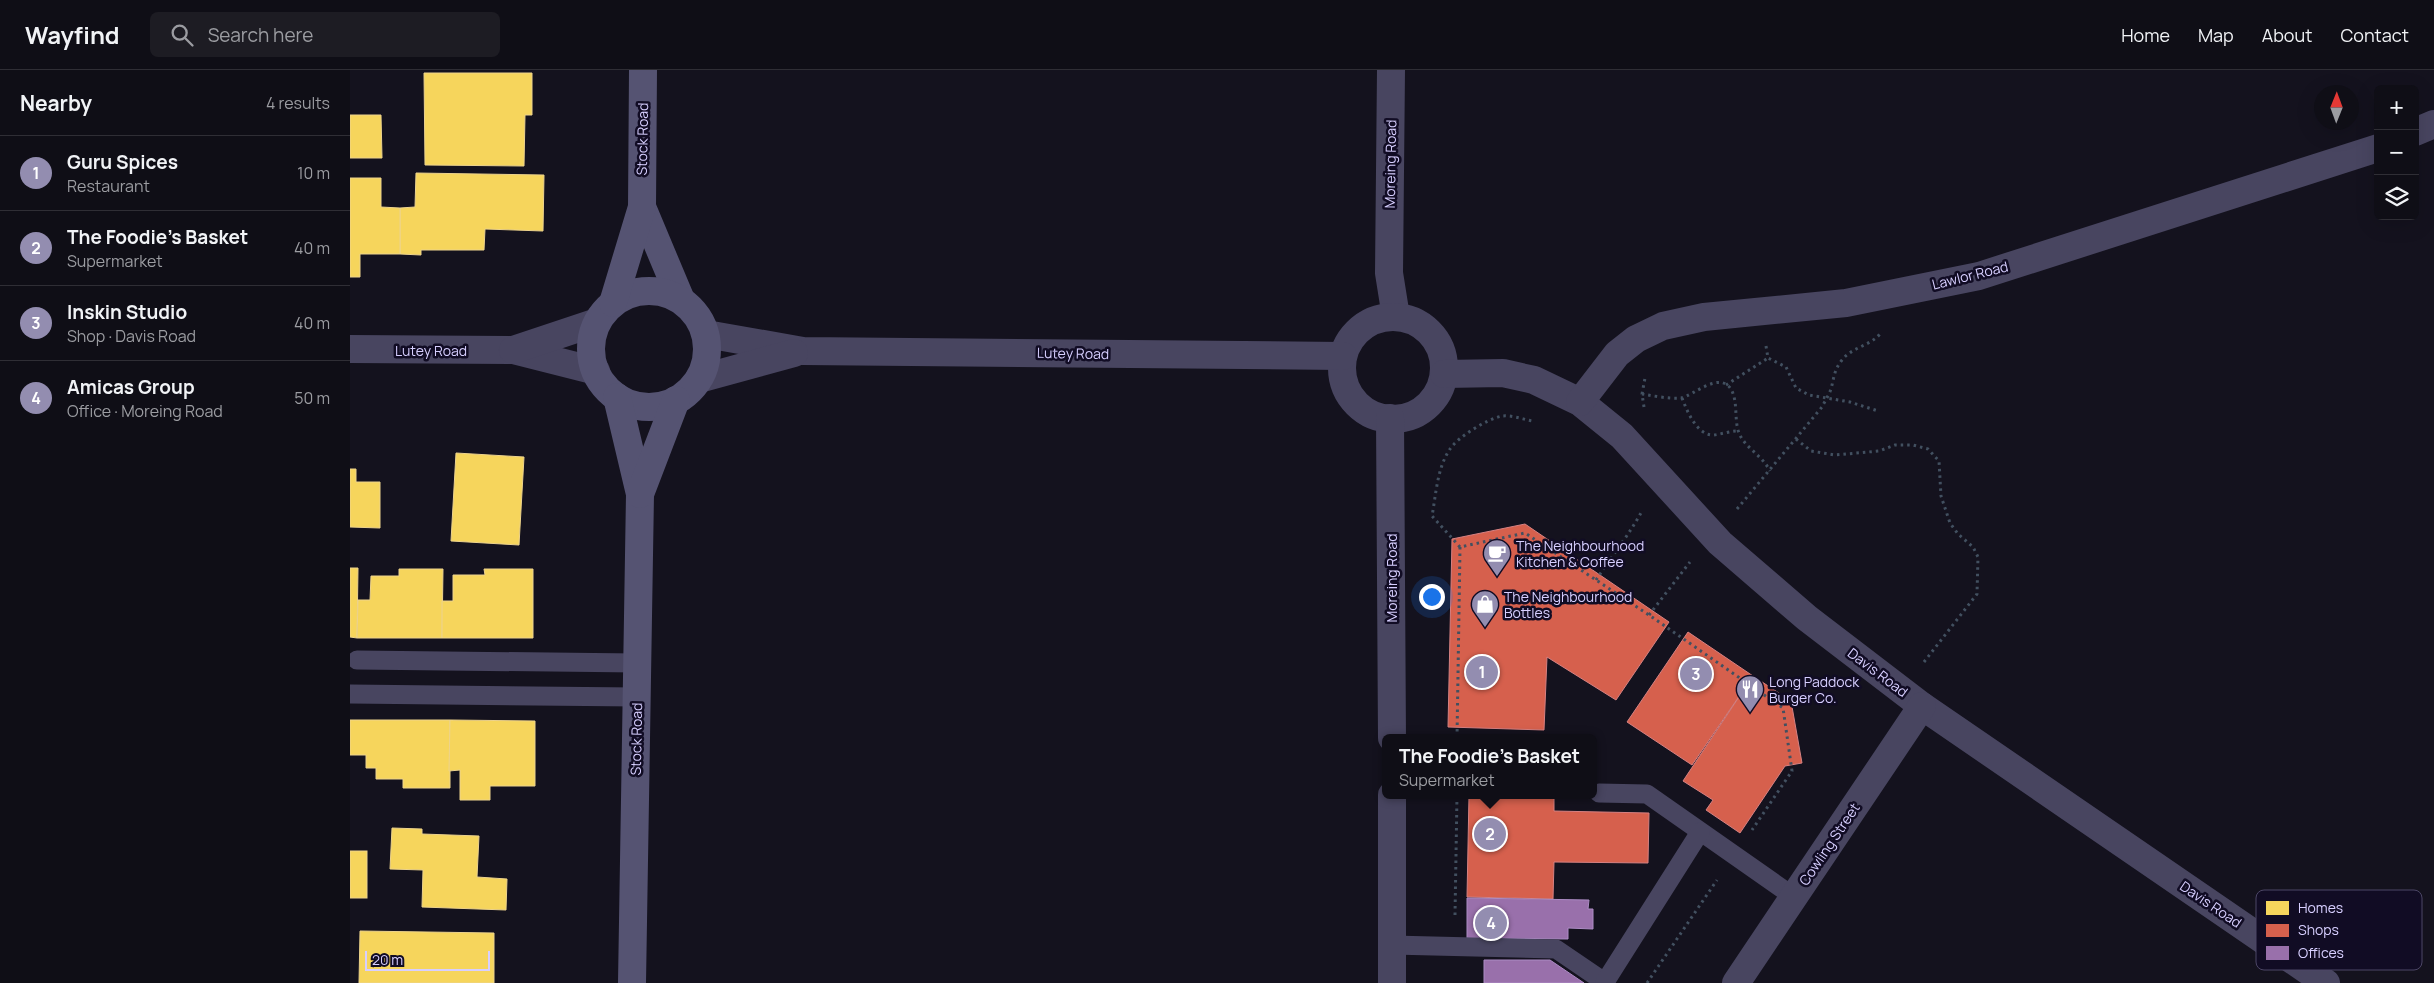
<!DOCTYPE html>
<meta charset="utf-8">
<style>
:root{--surface:#0f0e16;--page:#1d1c23;--text:#f1f3f6;--muted:#9b9ca1;--line:#2f2e35;--accent:#938db0}
body{margin:0;font-family:Manrope,sans-serif;background:var(--page);color:var(--text)}
.controls{position:absolute;right:15px;top:15px;display:grid;overflow:hidden;border-radius:8px;box-shadow:0 5px 20px #0002}
.controls button{width:45px;height:45px;display:grid;place-items:center;padding:0;border:0;border-bottom:1px solid var(--line);background:var(--surface);color:var(--text);font:25px sans-serif}
.compass{position:absolute;left:1964px;top:15px;width:45px;height:45px;border-radius:50%;background:var(--surface);box-shadow:0 5px 20px #0002;rotate:1deg}
.scale{position:absolute;left:15px;bottom:12px;width:125px;box-sizing:border-box;padding-left:5px;border:2px solid #d7cfff;border-top:0;font-size:14px;line-height:18px;white-space:nowrap;color:#d7cfff;-webkit-text-stroke:4px #110c24;paint-order:stroke}
.you{position:absolute;left:1081px;top:526px;width:18px;height:18px;margin:-12px;border:4px solid #fff;border-radius:50%;background:#1a73e8;box-shadow:0 0 0 8px #1a73e833}
.badge{display:grid;place-items:center;width:32px;height:32px;border-radius:50%;background:var(--accent);color:#fff;font-size:16px;font-weight:700}
.pin{position:absolute;translate:-50% -50%;border:2px solid #fff;box-shadow:0 1px 5px #0006}
.popup{position:absolute;left:1032px;top:664px;width:215px;height:65px;box-sizing:border-box;display:grid;place-content:center;border-radius:8px;background:var(--surface);filter:drop-shadow(0 1px 4px #0005);font-size:16px;white-space:nowrap;color:var(--muted)}
.popup b{font-size:19px;color:var(--text)}
.popup::after{content:'';position:absolute;left:50%;top:100%;margin-left:-10px;border:10px solid transparent;border-top-color:var(--surface)}
.list{margin:0;padding:0;list-style:none}
h2{display:flex;justify-content:space-between;align-items:center;height:65px;margin:0;padding:0 20px;font-size:21px}
h2 small{font-size:16px;font-weight:400;color:var(--muted)}
.list li{display:grid;grid-template-columns:32px 1fr auto;gap:15px;align-items:center;box-sizing:border-box;height:75px;padding:0 20px;border-top:1px solid var(--line)}
.list b{display:block;font-size:19px;white-space:nowrap}
.list p{margin:0;font-size:16px;white-space:nowrap;color:var(--muted)}
.list em{font-size:16px;font-style:normal;color:var(--muted)}
.icon{flex:none;width:28px;height:28px;fill:none;stroke:currentColor;stroke-width:2;stroke-linecap:round;stroke-linejoin:round}
.map{position:relative;flex:none;width:2084px;height:913px;overflow:hidden}
header{display:flex;align-items:center;gap:30px;box-sizing:border-box;height:70px;padding:0 25px;background:var(--surface);border-bottom:1px solid var(--line)}
header strong{font-size:24px}
nav{display:flex;gap:28px;margin-inline-start:auto;font-size:18px}
.search{width:350px;height:45px;background:var(--page);display:flex;align-items:center;gap:12px;box-sizing:border-box;padding:0 18px;border-radius:8px;color:var(--muted);font-size:19px}
main{display:flex}
aside{flex:1;background:var(--surface)}
.map>svg:first-child{display:block}
</style>
<header>
<strong>Wayfind</strong>
<div class="search"><svg class="icon" aria-label="search" viewBox="0 0 24 24"><circle cx="10" cy="10" r="6"/><path d="M15 15l6 6"/></svg>Search here</div>
<nav><a>Home</a><a>Map</a><a>About</a><a>Contact</a></nav>
</header>
<main>
<aside>
<h2>Nearby<small>4 results</small></h2>
<ul class="list">
<li><span class="badge">1</span><div><b>Guru Spices</b><p>Restaurant</p></div><em>10 m</em></li>
<li><span class="badge">2</span><div><b>The Foodie's Basket</b><p>Supermarket</p></div><em>40 m</em></li>
<li><span class="badge">3</span><div><b>Inskin Studio</b><p>Shop · Davis Road</p></div><em>40 m</em></li>
<li><span class="badge">4</span><div><b>Amicas Group</b><p>Office · Moreing Road</p></div><em>50 m</em></li>
</ul>
</aside>
<div class="map">
<svg width="2084" height="913" viewBox="0 0 2084 913">
<rect width="100%" height="100%" fill="#14121e"/>
<g fill="#f6d55c" stroke="#edd38d">
<polygon points="74,3 182,3 182,45 175,45 174,96 75,95"/>
<polygon points="0,45 31,45 32,88 0,88"/>
<polygon points="66,103 194,105 193,161 135,159 134,180 71,180 71,185 50,184 50,138 65,137"/>
<polygon points="0,108 31,108 31,137 50,138 50,184 10,184 10,207 0,207"/>
<polygon points="106,383 174,387 169,475 101,471"/>
<polygon points="0,399 6,399 6,412 30,412 30,458 0,457"/>
<polygon points="0,498 8,498 7,568 0,567"/>
<polygon points="49,499 93,499 92,568 7,568 8,530 20,530 21,506 49,506"/>
<polygon points="134,499 183,499 183,568 92,568 92,531 103,531 103,505 135,505"/>
<polygon points="0,650 100,650 100,718 53,718 53,709 26,709 26,698 16,698 16,685 0,685"/>
<polygon points="100,650 185,651 185,716 140,716 140,730 110,730 110,700 99,701"/>
<polygon points="42,758 72,759 72,764 129,766 127,807 157,809 156,840 72,837 73,800 40,799"/>
<rect x="0" y="781" width="17" height="47"/>
<polygon points="10,861 144,863 144,913 9,913"/>
</g>
<g fill="#d6604d" stroke="#d68182">
<polygon points="1175,454 1319,552 1266,630 1197,587 1194,660 1098,657 1102,469"/>
<polygon points="1338,562 1403,606 1342,695 1277,652"/>
<polygon points="1403,606 1441,631 1452,693 1435,696 1390,763 1356,740 1363,730 1333,711"/>
<polygon points="1119,665 1243,667 1243,668 1119,668"/>
<polygon points="1119,725 1204,725 1204,741 1299,743 1298,793 1204,792 1203,829 1117,827"/>
</g>
<g fill="#9970ab" stroke="#ac8cc4">
<polygon points="1117,828 1239,830 1238,839 1243,839 1243,859 1218,858 1218,869 1117,868"/>
<polygon points="1134,890 1200,890 1234,913 1134,913"/>
</g>
<g fill="none" stroke-linecap="round" stroke-linejoin="round">
<g stroke="#425060" stroke-width="3" stroke-dasharray="2.5 4" stroke-linecap="butt">
<polyline points="1416,276 1418,288 1436,297 1446,318 1459,325 1500,332 1528,341"/>
<polyline points="1376,315 1418,288"/>
<path d="M 1292,324 C 1304,326 1319,329 1331,328 C 1343,326 1371,299 1382,321 C 1388,334 1384,350 1389,363 C 1395,378 1412,385 1420,401"/>
<path d="M 1332,328 C 1337,341 1347,366 1364,365 C 1372,364 1380,361 1388,361"/>
<polyline points="1294,337 1292,324 1295,308"/>
<polyline points="1446,369 1461,381 1485,385 1529,381 1545,375 1563,375 1578,379 1589,391 1591,426 1600,453 1608,464 1623,477 1628,487 1627,524 1574,592"/>
<path d="M 1387,439 L 1472,337 C 1475,331 1479,325 1481,319 C 1484,308 1484,300 1492,290 C 1502,277 1520,276 1530,264"/>
<path d="M 1110,477 L 1082,446 C 1086,425 1087,398 1100,379 C 1108,367 1137,349 1152,346 C 1162,345 1172,349 1182,351"/>
<path d="M 1246,510 C 1261,487 1279,465 1292,441"/>
<polyline points="1299,545 1340,492"/>
<polyline points="1107,668 1110,477 1175,463 1299,545 1433,638 1442,701 1402,760"/>
<polyline points="1105,845 1107,725"/>
<polyline points="1297,913 1367,810"/>
</g>
<g stroke="#484560" stroke-width="19">
<polyline points="7,590 287,593"/>
<polyline points="0,624 287,627"/>
<polyline points="1249,723 1297,724 1444,827"/>
<polyline points="1042,875 1206,879 1256,913"/>
<polyline points="1255,912 1350,762"/>
</g>
<g stroke="#484560" stroke-width="28">
<polyline points="1041,0 1039,203 1046,247"/>
<polyline points="2065,62 2084,54"/>
<circle cx="1043" cy="298" r="51"/>
<polyline points="356,264 453,281 993,286"/>
<polyline points="0,279 163,280 246,301"/>
<polyline points="163,280 247,252"/>
<polyline points="1094,304 1153,303 1184,310 1230,332 1272,366 1370,473 1457,548 1572,636 1976,913"/>
<polyline points="349,309 444,283"/>
<polyline points="1230,332 1267,284 1286,269 1313,256 1354,247 1496,233 1629,206 2028,78"/>
<polyline points="1040,348 1042,668"/>
<polyline points="1042,725 1042,913"/>
<polyline points="1386,913 1572,636"/>
</g>
<g stroke="#555372" stroke-width="28">
<polyline points="292,137 331,230"/>
<circle cx="299" cy="279" r="58"/>
<polyline points="263,233 292,137 293,0"/>
<polyline points="267,327 290,424 282,913"/>
<polyline points="290,424 326,330"/>
</g>
</g>
<defs>
<g id="cafe-pin" transform="scale(1.4375)"><path d="M0 17L-7.5 6A9.5 9.5 0 1 1 7.5 6Z" fill="#938db0" stroke="#110c24"/><path d="M-5.5-4.5H6V0H3Q3 3.5 0 3.5H-2.5Q-5.5 3.5-5.5 0ZM3-3.2v2h1.7v-2ZM-6 4.5H4V6H-6Z" fill="#fff"/></g>
<g id="shop-pin" transform="scale(1.4375)"><path d="M0 17L-7.5 6A9.5 9.5 0 1 1 7.5 6Z" fill="#938db0" stroke="#110c24"/><path d="M-5-2.5h2.3a2.7 3.5 0 0 1 5.4 0H5L5.5 6h-11ZM-1.5-2.5h3a1.5 2.3 0 0 0-3 0Z" fill="#fff"/></g>
<g id="restaurant-pin" transform="scale(1.4375)"><path d="M0 17L-7.5 6A9.5 9.5 0 1 1 7.5 6Z" fill="#938db0" stroke="#110c24"/><path d="M-5-6h1v4h1v-4h1v4h1v-4h1v5L-1.5 .5V6h-2V.5L-5-1ZM5-6V6H3V1.5H1.5Q1.5-4 5-6Z" fill="#fff"/></g>
</defs>
<g fill-rule="evenodd">
<use href="#cafe-pin" x="1147" y="483"/>
<use href="#shop-pin" x="1135" y="534"/>
<use href="#restaurant-pin" x="1400" y="619"/>
</g>
<g text-anchor="middle" dominant-baseline="central" stroke-width="5" stroke-linejoin="round" paint-order="stroke">
<g font-size="14" fill="#d7cfff" stroke="#110c24">
<text transform="translate(292 69) rotate(-89)">Stock Road</text>
<text transform="translate(1040 94) rotate(-89)">Moreing Road</text>
<text transform="translate(1620 205) rotate(-14)">Lawlor Road</text>
<text x="81" y="280">Lutey Road</text>
<text transform="translate(723 283) rotate(1)">Lutey Road</text>
<text transform="translate(1041 508) rotate(-90)">Moreing Road</text>
<text transform="translate(1528 602) rotate(37)">Davis Road</text>
<text transform="translate(286 669) rotate(-89)">Stock Road</text>
<text transform="translate(1479 774) rotate(-56)">Cowling Street</text>
<text transform="translate(1861 834) rotate(34)">Davis Road</text>
</g>
<g font-size="14" fill="#d7cfff" stroke="#110c24" text-anchor="start">
<text x="1166" y="475">The Neighbourhood<tspan x="1166" dy="16">Kitchen &amp; Coffee</tspan></text>
<text x="1154" y="526">The Neighbourhood<tspan x="1154" dy="16">Bottles</tspan></text>
<text x="1419" y="611">Long Paddock<tspan x="1419" dy="16">Burger Co.</tspan></text>
</g>
</g>
<rect x="1906" y="820" width="166" height="80" rx="8" fill="#110c24" stroke="#4c4666" stroke-width="1"/>
<rect x="1916" y="831" width="23" height="14" fill="#f6d55c"/>
<rect x="1916" y="854" width="23" height="13" fill="#d6604d"/>
<rect x="1916" y="876" width="23" height="14" fill="#9970ab"/>
<g font-size="14" fill="#d7cfff">
<text x="1948" y="843">Homes</text>
<text x="1948" y="865">Shops</text>
<text x="1948" y="888">Offices</text>
</g>
</svg>
<div class="controls">
<button>+</button>
<button>−</button>
<button><svg class="icon" aria-label="layers" viewBox="0 0 24 24"><path d="M12 4l9 5-9 5-9-5zM3 14l9 5 9-5"/></svg></button>
</div>
<svg class="compass" viewBox="-18 -18 36 36"><path d="M0-13l5 13h-10z" fill="#e53935"/><path d="M0 13l5-13h-10z" fill="#9b9ca1"/></svg>
<div class="scale">20 m</div>
<div class="you"></div>
<div class="pin badge" style="left:1132px;top:602px">1</div>
<div class="pin badge" style="left:1140px;top:764px">2</div>
<div class="popup"><b>The Foodie's Basket</b>Supermarket</div>
<div class="pin badge" style="left:1346px;top:604px">3</div>
<div class="pin badge" style="left:1141px;top:853px">4</div>
</div>
</main>
